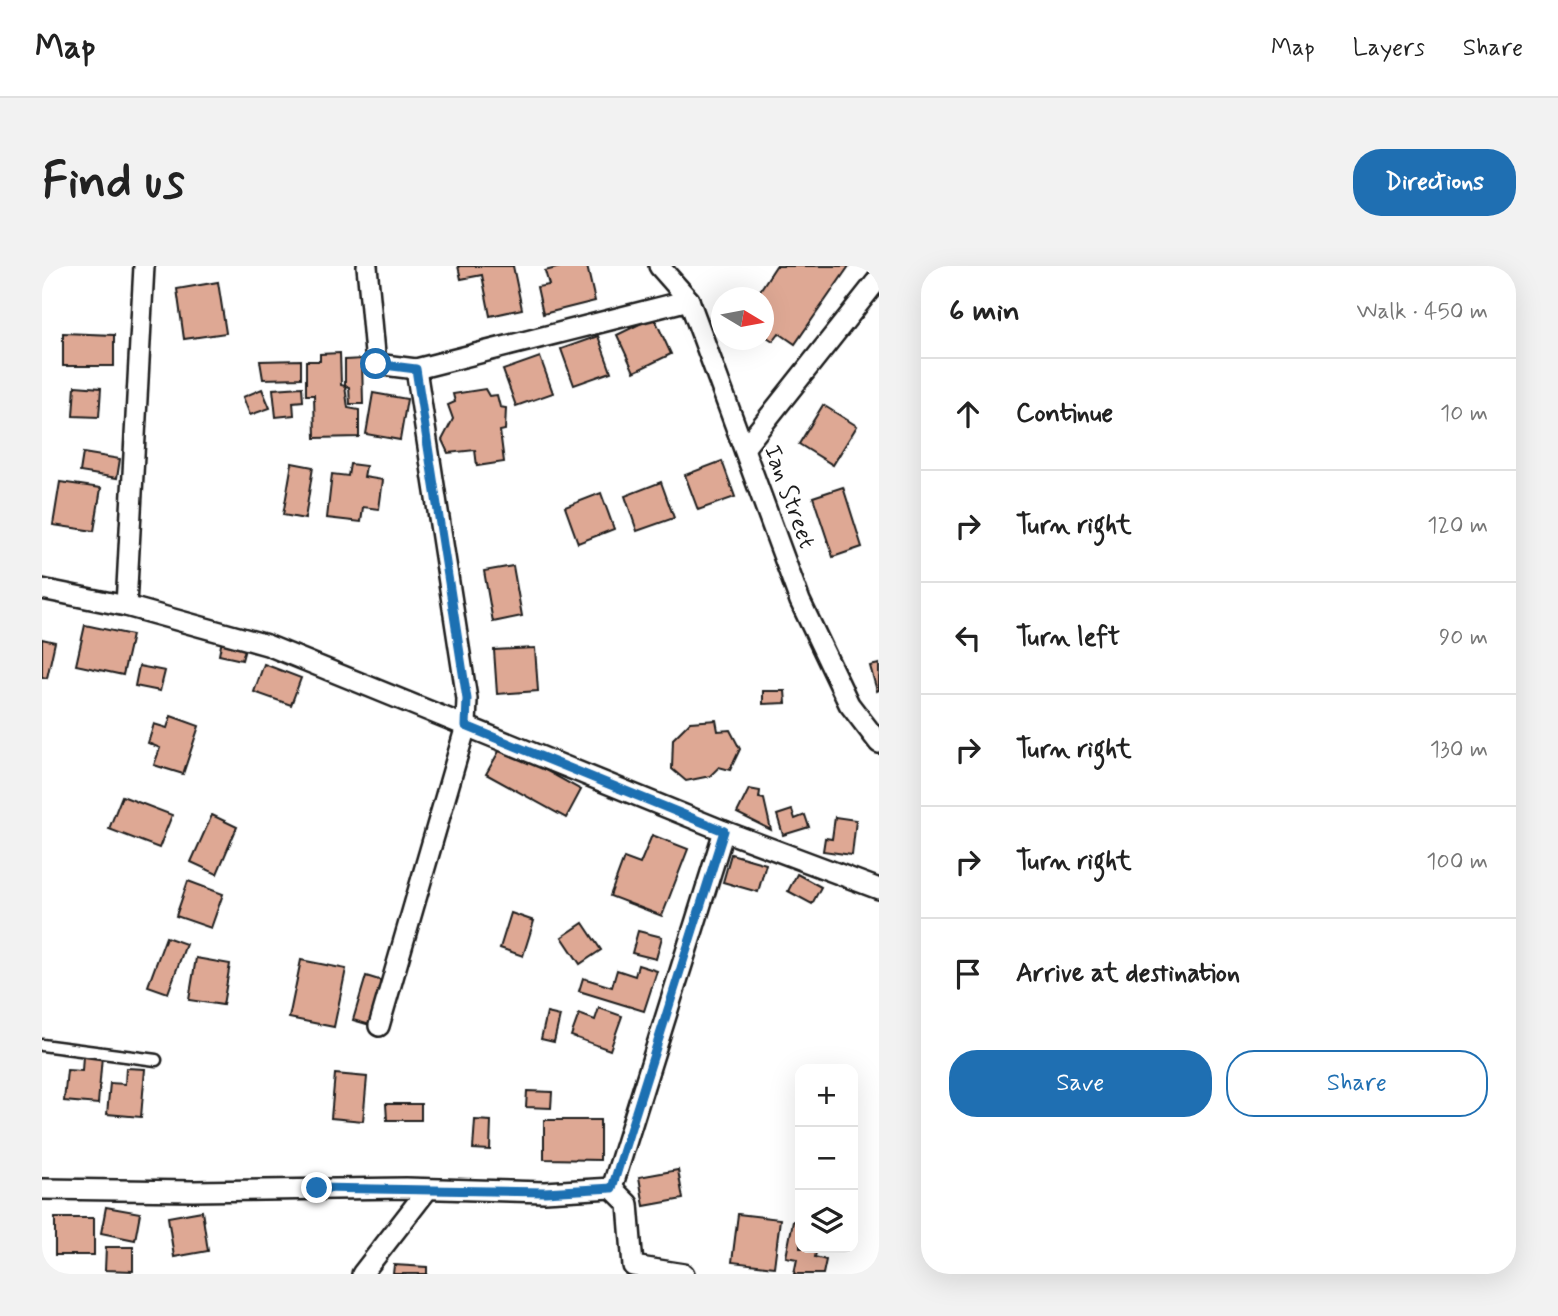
<!DOCTYPE html>
<meta charset="utf-8">
<style>
:root{--surface:#fff;--page:#f2f2f2;--text:#222;--muted:#767676;--line:#e0e0e0;--accent:#1f6fb2}
body{margin:0;font-family:Mynerve,sans-serif;background:var(--page);color:var(--text)}
.controls{position:absolute;right:21px;bottom:21px;display:grid;overflow:hidden;border-radius:14px;box-shadow:0 7px 28px #0002}
.controls button{width:63px;height:63px;display:grid;place-items:center;padding:0;border:0;border-bottom:2px solid var(--line);background:var(--surface);color:var(--text);font:35px sans-serif}
.compass{position:absolute;left:669px;top:21px;width:63px;height:63px;border-radius:50%;background:var(--surface);box-shadow:0 7px 28px #0002;rotate:100deg}
.stop{position:absolute;width:21px;height:21px;margin:-16px;border:5px solid #1f6fb2;border-radius:50%;background:#fff}
.stop.end{background:#1f6fb2;border-color:#fff;box-shadow:0 2px 7px #0008}
.list{margin:0;padding:0;list-style:none}
h2{display:flex;justify-content:space-between;align-items:center;height:91px;margin:0;padding:0 28px;font-size:30px}
h2 small{font-size:23px;font-weight:400;color:var(--muted)}
.list li{display:grid;grid-template-columns:46px 1fr auto;gap:21px;align-items:center;box-sizing:border-box;height:112px;padding:0 28px;border-top:2px solid var(--line)}
.list b{display:block;font-size:26px;white-space:nowrap}
.list em{font-size:23px;font-style:normal;color:var(--muted)}
.actions{display:flex;gap:14px;padding:21px 28px}
.actions a{flex:1;padding:16px 0;border:2px solid var(--accent);border-radius:28px;text-align:center;font-size:24px;color:var(--accent)}
.actions .main{background:var(--accent);color:#fff}
.icon{flex:none;width:38px;height:38px;fill:none;stroke:currentColor;stroke-width:2;stroke-linecap:round;stroke-linejoin:round}
.map{position:relative;flex:none;width:837px;height:1008px;overflow:hidden;border-radius:28px}
header{display:flex;align-items:center;gap:42px;box-sizing:border-box;height:98px;padding:0 35px;background:var(--surface);border-bottom:2px solid var(--line)}
header strong{font-size:33px}
nav{display:flex;gap:38px;margin-inline-start:auto;font-size:24px}
.intro{display:flex;align-items:center;justify-content:space-between;box-sizing:border-box;height:168px;padding:0 42px}
h1{margin:0;font-size:49px}
.button{padding:18px 32px;border-radius:28px;background:var(--accent);color:#fff;font-size:24px;font-weight:700}
main{display:flex;gap:42px;padding:0 42px}
aside{flex:1;background:var(--surface);border-radius:28px;box-shadow:0 7px 28px #0002}
.map>svg:first-child{display:block}
</style>
<header>
<strong>Map</strong>
<nav><a>Map</a><a>Layers</a><a>Share</a></nav>
</header>
<div class="intro"><h1>Find us</h1><a class="button">Directions</a></div>
<main>
<div class="map">
<svg width="837" height="1008" viewBox="0 0 837 1008">
<rect width="100%" height="100%" fill="#fff"/>
<filter id="ink" filterUnits="userSpaceOnUse"><feTurbulence type="fractalNoise" baseFrequency=".0143" numOctaves="2"/><feDisplacementMap in="SourceGraphic" scale="14" xChannelSelector="R" yChannelSelector="G"/><feConvolveMatrix kernelMatrix="1 2 1 2 8 2 1 2 1" color-interpolation-filters="sRGB"/></filter>
<g filter="url(#ink)">
<g fill="#dea894" stroke="#1c1c1c" stroke-width="2">
<polygon points="416,0 471,0 480,43 448,50 440,9 419,13"/>
<polygon points="522,0 545,0 553,35 501,48 495,21 507,19 503,5"/>
<polygon points="734,0 807,0 753,78 737,67 731,75 722,69 722,32 713,32"/>
<polygon points="176,16 184,67 142,73 135,23"/>
<polygon points="612,51 629,88 592,106 575,69"/>
<polygon points="21,67 72,69 72,100 21,100"/>
<polygon points="556,70 569,106 532,119 519,83"/>
<polygon points="298,87 299,119 303,120 306,142 317,144 317,171 273,172 272,129 264,129 264,95 278,95 278,88"/>
<polygon points="498,91 511,127 474,140 461,104"/>
<polygon points="320,93 321,138 308,138 307,121 303,120 303,94"/>
<polygon points="259,94 259,112 221,113 218,95"/>
<polygon points="33,120 59,122 57,151 31,150"/>
<polygon points="260,121 261,135 251,136 252,149 234,151 231,123"/>
<polygon points="220,123 228,142 208,149 201,131"/>
<polygon points="443,123 447,130 455,129 458,141 464,142 463,164 458,165 462,196 435,200 433,184 406,187 400,174 411,153 406,139 413,136 411,128"/>
<polygon points="331,127 365,133 358,174 324,168"/>
<polygon points="781,139 815,160 791,199 757,178"/>
<polygon points="41,187 78,193 75,212 38,206"/>
<polygon points="680,195 693,231 656,244 643,209"/>
<polygon points="250,197 271,201 263,253 241,249"/>
<polygon points="308,198 324,200 322,211 341,214 337,243 321,241 319,256 285,252 290,208 306,210"/>
<polygon points="18,216 59,222 52,265 11,259"/>
<polygon points="619,216 632,252 595,265 583,230"/>
<polygon points="801,221 820,281 791,291 771,231"/>
<polygon points="559,227 572,263 536,277 523,241"/>
<polygon points="471,300 480,350 451,356 442,305"/>
<polygon points="43,359 90,369 81,409 34,399"/>
<polygon points="0,373 13,376 5,412 0,411"/>
<polygon points="180,374 204,379 200,394 177,389"/>
<polygon points="493,382 496,425 455,428 452,384"/>
<polygon points="222,398 259,412 249,439 212,426"/>
<polygon points="837,398 837,424 835,425 828,400"/>
<polygon points="97,400 123,405 118,425 93,420"/>
<polygon points="721,425 743,425 744,437 721,438"/>
<polygon points="129,450 157,460 141,508 112,499 118,482 106,477 112,458 125,462"/>
<polygon points="674,454 676,465 688,464 698,483 688,504 677,501 668,510 644,515 630,503 631,473 648,456"/>
<polygon points="460,480 539,524 524,552 444,508"/>
<polygon points="707,523 718,525 717,532 722,533 729,564 695,547"/>
<polygon points="80,530 130,549 117,582 67,563"/>
<polygon points="750,544 753,553 763,549 767,561 741,569 735,549"/>
<polygon points="170,549 195,561 175,608 149,596"/>
<polygon points="793,551 814,554 810,589 781,585 783,572 790,573"/>
<polygon points="610,569 646,583 620,650 568,630 582,592 598,598"/>
<polygon points="689,588 724,598 716,626 681,616"/>
<polygon points="755,608 779,621 770,638 746,625"/>
<polygon points="146,615 181,628 169,662 134,650"/>
<polygon points="469,647 492,655 481,690 458,682"/>
<polygon points="541,657 559,684 538,698 520,671"/>
<polygon points="596,665 620,671 614,693 590,687"/>
<polygon points="124,671 144,678 126,727 106,720"/>
<polygon points="154,692 188,698 181,739 147,734"/>
<polygon points="259,694 304,703 292,761 247,752"/>
<polygon points="596,699 615,705 602,745 537,725 541,712 570,721 575,704 593,710"/>
<polygon points="324,710 347,717 335,761 311,754"/>
<polygon points="557,742 580,750 568,784 529,770 537,748 553,754"/>
<polygon points="505,747 518,750 512,776 499,773"/>
<polygon points="41,789 60,790 56,838 22,835 25,804 40,805"/>
<polygon points="84,802 103,803 99,851 65,848 68,817 83,818"/>
<polygon points="293,808 325,811 321,855 289,852"/>
<polygon points="485,825 510,826 509,842 484,841"/>
<polygon points="344,838 379,838 379,854 345,854"/>
<polygon points="433,854 449,855 448,884 431,883"/>
<polygon points="502,854 558,854 558,894 502,893"/>
<polygon points="636,904 641,933 602,940 597,911"/>
<polygon points="64,941 98,947 93,974 59,967"/>
<polygon points="160,945 166,985 132,991 126,951"/>
<polygon points="696,948 738,953 732,1001 690,996"/>
<rect x="13" y="952" width="39" height="37"/>
<polygon points="751,955 758,956 758,982 775,982 773,991 784,994 781,1008 752,1008 755,993 744,991"/>
<polygon points="64,981 91,981 91,1005 63,1004"/>
<polygon points="352,999 385,1001 385,1008 351,1008"/>
</g>
<g fill="none" stroke-linecap="round" stroke-linejoin="round">
<g stroke="#1c1c1c" stroke-width="15">
<polyline id="service" points="0,779 114,794"/>
</g>
<g stroke="#1c1c1c" stroke-width="24">
<g id="minor">
<polyline points="325,0 334,98 374,103 647,34"/>
<polyline points="617,0 647,34 758,335 807,438 837,477"/>
<polyline points="703,181 837,12"/>
<polyline points="0,323 84,340 225,379 682,565 837,623"/>
<polyline points="84,340 102,0"/>
<polyline points="337,760 424,460 425,433 374,103"/>
<polyline points="570,922 586,938 591,1000 642,1008"/>
<polyline points="0,923 151,925 364,922 503,926 570,922 682,565"/>
<polyline points="320,1008 386,923"/>
</g>
</g>
<use href="#service" stroke="#fff" stroke-width="10"/>
<use href="#minor" stroke="#fff" stroke-width="19"/>
</g>
</g>
<g fill="none" stroke-linecap="round" stroke-linejoin="round" filter="url(#ink)">
<polyline stroke="#1f6fb2" stroke-width="9" points="275,922 503,926 570,922 682,565 424,460 425,433 374,103 334,98"/>
</g>
<g text-anchor="middle" dominant-baseline="central" stroke-width="5" stroke-linejoin="round" paint-order="stroke">
<g font-size="24" fill="#1c1c1c" stroke="#fff">
<text transform="translate(747 231) rotate(70)">Ian Street</text>
</g>
</g>
</svg>
<div class="controls">
<button>+</button>
<button>−</button>
<button><svg class="icon" aria-label="layers" viewBox="0 0 24 24"><path d="M12 4l9 5-9 5-9-5zM3 14l9 5 9-5"/></svg></button>
</div>
<svg class="compass" viewBox="-18 -18 36 36"><path d="M0-13l5 13h-10z" fill="#e53935"/><path d="M0 13l5-13h-10z" fill="#767676"/></svg>
<div class="stop" style="left:334px;top:98px"></div>
<div class="stop end" style="left:275px;top:922px"></div>
</div>
<aside>
<h2>6 min<small>Walk · 450 m</small></h2>
<ul class="list">
<li><svg class="icon" aria-label="ahead" viewBox="0 0 24 24"><path d="M12 20V5M6 11l6-6 6 6"/></svg><div><b>Continue</b></div><em>10 m</em></li>
<li><svg class="icon" aria-label="right" viewBox="0 0 24 24"><path d="M7 20v-9h11M14 6l5 5-5 5"/></svg><div><b>Turn right</b></div><em>120 m</em></li>
<li><svg class="icon" aria-label="left" viewBox="0 0 24 24"><path d="M17 20v-9H6M10 6l-5 5 5 5"/></svg><div><b>Turn left</b></div><em>90 m</em></li>
<li><svg class="icon" aria-label="right" viewBox="0 0 24 24"><path d="M7 20v-9h11M14 6l5 5-5 5"/></svg><div><b>Turn right</b></div><em>130 m</em></li>
<li><svg class="icon" aria-label="right" viewBox="0 0 24 24"><path d="M7 20v-9h11M14 6l5 5-5 5"/></svg><div><b>Turn right</b></div><em>100 m</em></li>
<li><svg class="icon" aria-label="arrive" viewBox="0 0 24 24"><path d="M6 21V4h12l-3 4 3 4H6"/></svg><div><b>Arrive at destination</b></div></li>
</ul>
<div class="actions"><a class="main">Save</a><a>Share</a></div>
</aside>
</main>
